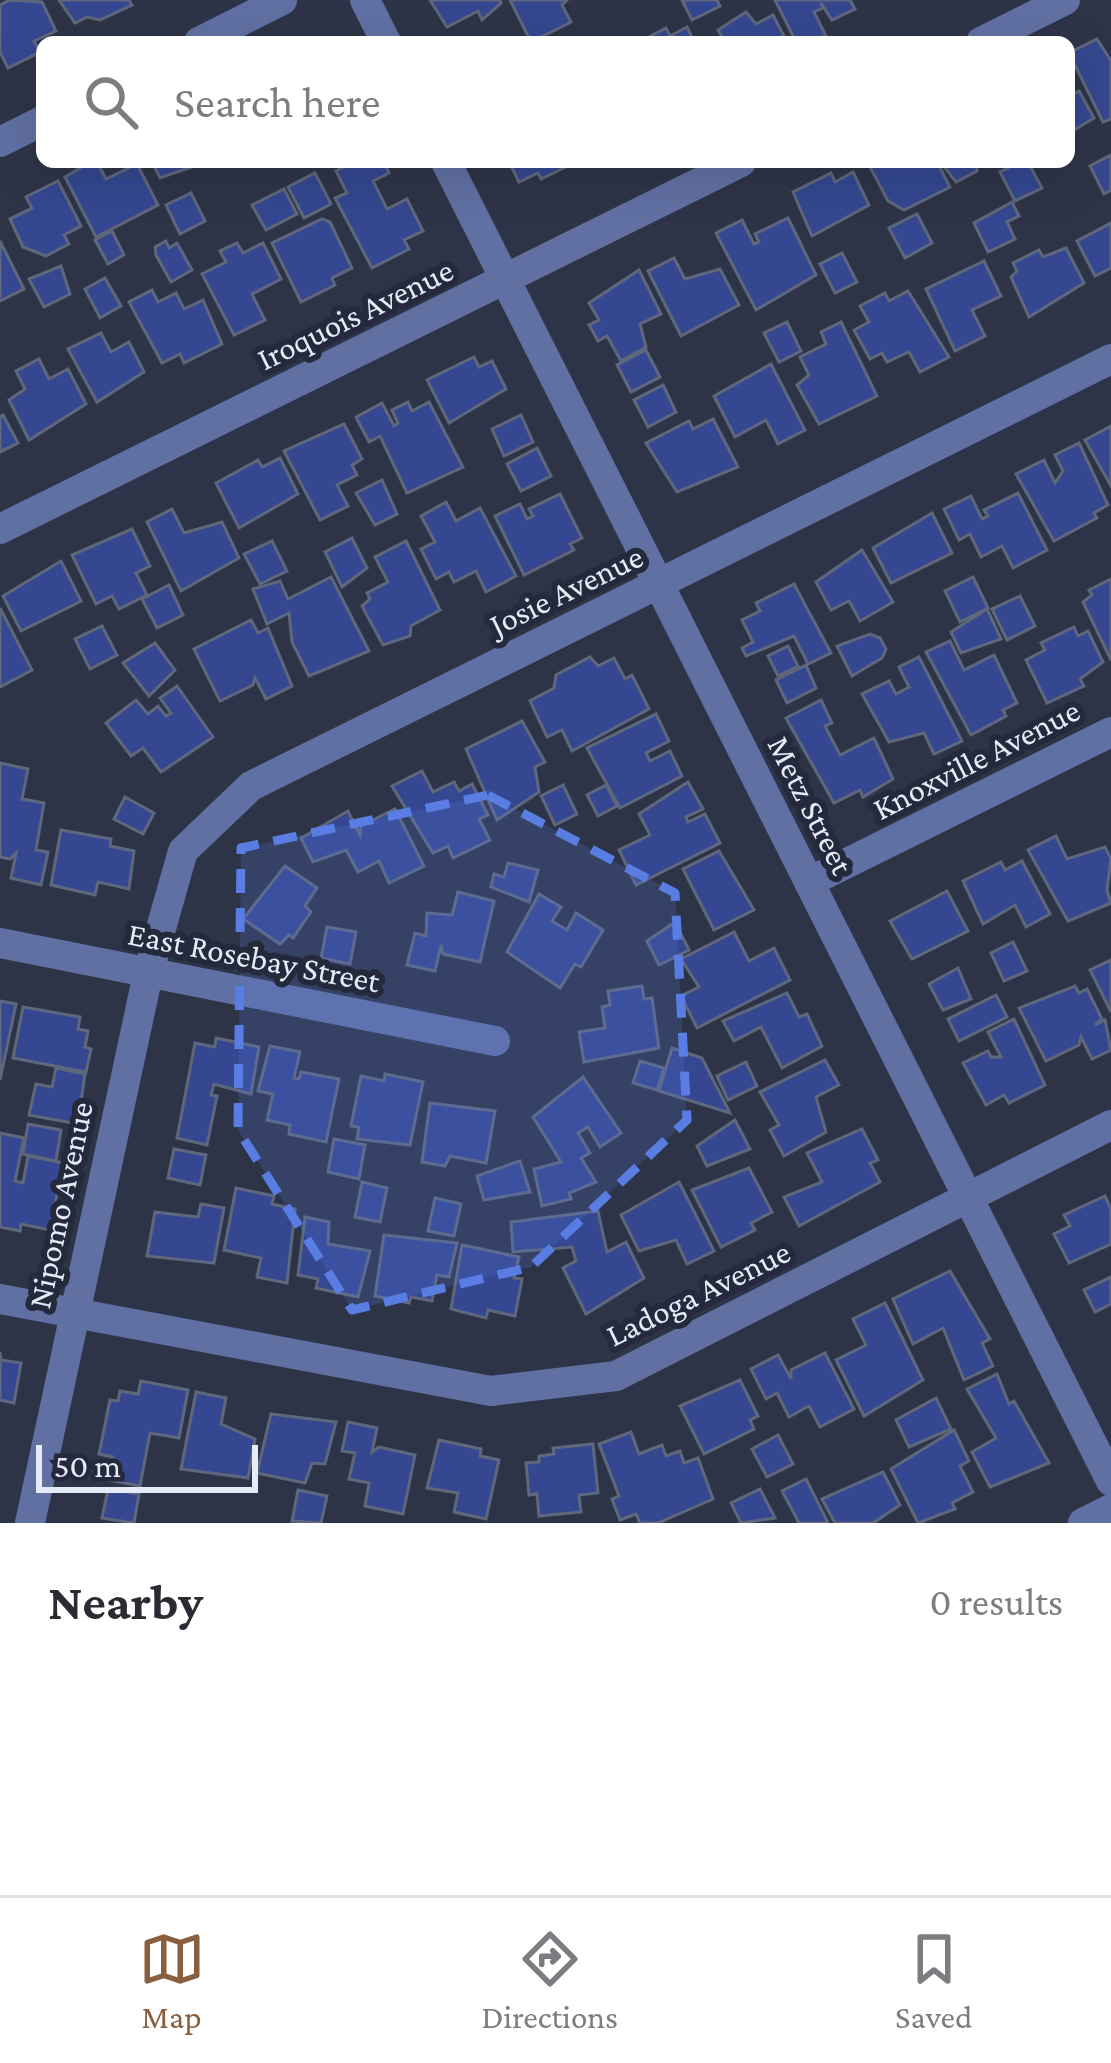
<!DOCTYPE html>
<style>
:root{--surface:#fff;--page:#f7f7f7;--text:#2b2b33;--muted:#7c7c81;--line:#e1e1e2;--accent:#885f3f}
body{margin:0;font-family:"Crimson Pro",serif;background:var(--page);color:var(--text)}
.scale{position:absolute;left:36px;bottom:30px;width:222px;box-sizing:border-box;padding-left:12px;border:6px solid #e6ebf8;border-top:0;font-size:33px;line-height:42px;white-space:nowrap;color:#e6ebf8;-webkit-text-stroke:9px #242a3c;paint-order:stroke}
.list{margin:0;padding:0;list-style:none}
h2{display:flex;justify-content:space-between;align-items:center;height:156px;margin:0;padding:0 48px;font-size:51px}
h2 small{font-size:39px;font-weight:400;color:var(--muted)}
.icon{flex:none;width:66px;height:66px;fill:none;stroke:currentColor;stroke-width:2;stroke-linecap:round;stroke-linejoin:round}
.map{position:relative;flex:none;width:1111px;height:1523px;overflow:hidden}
.search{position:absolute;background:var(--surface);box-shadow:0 12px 48px #0002;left:36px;right:36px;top:36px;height:132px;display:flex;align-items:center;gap:30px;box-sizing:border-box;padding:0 42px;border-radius:18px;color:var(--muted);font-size:45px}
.sheet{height:372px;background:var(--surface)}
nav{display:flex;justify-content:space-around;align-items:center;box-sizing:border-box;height:168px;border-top:3px solid var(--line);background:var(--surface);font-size:33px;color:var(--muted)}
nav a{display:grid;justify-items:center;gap:6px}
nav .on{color:var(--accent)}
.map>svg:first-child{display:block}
</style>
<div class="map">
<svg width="1111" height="1523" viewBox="0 0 1111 1523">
<rect width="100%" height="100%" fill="#2e3447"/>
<g fill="#344790" stroke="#5f677c" stroke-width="3">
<polygon points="10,0 42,2 56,31 34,41 40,52 8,68 0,52 0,5"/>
<polygon points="59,0 129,0 132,5 100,20 87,17 75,23"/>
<polygon points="430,0 500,0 501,3 482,20 478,11 447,27"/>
<polygon points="510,0 567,0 562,5 571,22 531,42"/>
<polygon points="682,0 717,0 720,6 692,20"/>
<polygon points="775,0 850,0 855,9 832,20 821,3 823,8 814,12 826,36 796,42"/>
<polygon points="746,12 756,24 773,15 787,42 718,42 723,39 718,30"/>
<polygon points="687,27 694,42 639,42 666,28 670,36"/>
<polygon points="1097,39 1111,61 1111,119 1103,122 1069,53"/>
<polygon points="1079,91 1094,118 1069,133 1069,96"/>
<polygon points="1111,155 1111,190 1104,194 1090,166"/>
<polygon points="90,162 97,162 106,179 137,164 158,205 96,237 65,177"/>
<polygon points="152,162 206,162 160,178"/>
<polygon points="354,162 384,162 389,173 373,181 387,209 407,199 423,231 404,240 409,249 372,268 335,198 347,193 336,171"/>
<polygon points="509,162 576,162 541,179 538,173 519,182"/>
<polygon points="873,162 937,162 950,187 904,210 888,201 869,165"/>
<polygon points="977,162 977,171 956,182 943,165"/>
<polygon points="1020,162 1028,162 1042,188 1015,201 1000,172"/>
<polygon points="853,172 869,205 812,236 793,192 831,173 835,182"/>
<polygon points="315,173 331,204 304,218 288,187"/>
<polygon points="58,181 81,226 64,235 69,244 46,256 23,247 10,219 32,208 26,197"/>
<polygon points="284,189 297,214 266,230 252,205"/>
<polygon points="191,193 205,221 180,234 166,205"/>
<polygon points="1012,202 1019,216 1007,222 1015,239 988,252 974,223"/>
<polygon points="917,214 932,243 905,258 889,228"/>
<polygon points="788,218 816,275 756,310 716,233 742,220 754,244 759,242 755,234"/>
<polygon points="322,219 330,222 352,268 332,278 335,285 301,302 272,243"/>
<polygon points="1111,223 1111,268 1095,276 1077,241"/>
<polygon points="112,231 124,255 108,264 95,240"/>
<polygon points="0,241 24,289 0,301"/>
<polygon points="166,241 169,248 177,243 192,270 171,282 156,255 155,247"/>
<polygon points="237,243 243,253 263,243 281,279 252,294 265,320 234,335 202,274 226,262 220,251"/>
<polygon points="1066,248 1084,283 1029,317 1011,277 1017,271 1013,263 1039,250 1043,257"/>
<polygon points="842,253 857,282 835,293 820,264"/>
<polygon points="674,258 685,279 720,269 739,305 681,336 648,271"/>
<polygon points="984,261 1001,296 972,310 985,336 955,351 926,289"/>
<polygon points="61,266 70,294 44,307 29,279"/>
<polygon points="639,270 661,314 640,324 646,347 621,361 607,336 598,341 589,325 599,320 589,303"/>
<polygon points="105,278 121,306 100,318 85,289"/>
<polygon points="152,290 158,302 176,293 184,309 203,300 222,344 184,363 180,354 162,363 129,302"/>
<polygon points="908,291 949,357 920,372 909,352 887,362 882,353 870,359 854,330 869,322 860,306 885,293 889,301"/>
<polygon points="787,322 801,351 779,362 764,333"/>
<polygon points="841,322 877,396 819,424 797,385 809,375 800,357 826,344 821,332"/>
<polygon points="101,333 111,352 129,342 144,372 97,402 68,349"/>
<polygon points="646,350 660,377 631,392 617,365"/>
<polygon points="474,357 479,367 492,361 506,389 449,423 427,380"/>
<polygon points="39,359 49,379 68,369 86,404 29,440 9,400 25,389 16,371"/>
<polygon points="771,364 805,430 778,444 766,420 735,437 714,396"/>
<polygon points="663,385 676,412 648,427 634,400"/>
<polygon points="408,402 412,411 429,402 463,467 407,493 380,436 369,442 356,417 382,403 394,426 398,423 392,410"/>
<polygon points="3,415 18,443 0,452 0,417"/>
<polygon points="521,415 533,442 504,456 492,429"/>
<polygon points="713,419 738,467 677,492 646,443 689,421 693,429"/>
<polygon points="344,424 362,459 352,465 357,475 337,485 348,506 320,520 284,451"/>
<polygon points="1111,426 1111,486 1085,440"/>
<polygon points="1079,443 1108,505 1094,513 1097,518 1054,541 1016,474 1044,460 1055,483 1063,471 1055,455"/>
<polygon points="537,448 551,476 521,491 507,464"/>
<polygon points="280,458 298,494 239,528 216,483 258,460 262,467"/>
<polygon points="382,480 397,514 375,525 356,493"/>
<polygon points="1018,493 1047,550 1013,568 1002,546 981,557 970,534 959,540 944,509 971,496 982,519 988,516 984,510"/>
<polygon points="560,494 582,538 570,544 574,550 524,575 495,516 520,504 527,519 533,516 529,509"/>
<polygon points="446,502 456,521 480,508 516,576 486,592 476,571 454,582 449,572 436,579 421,549 435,542 421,516"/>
<polygon points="172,509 184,533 222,522 239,558 181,591 147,522"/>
<polygon points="932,513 952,553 891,583 873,548"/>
<polygon points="132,529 150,566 136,573 147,595 119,609 112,596 96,604 72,555"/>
<polygon points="352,538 367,568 342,587 325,552"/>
<polygon points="272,541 287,571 260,584 244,554"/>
<polygon points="406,541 440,610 411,626 410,636 383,645 362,606 370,599 367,593 388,582 375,557"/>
<polygon points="862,550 893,602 860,621 849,601 831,610 816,582"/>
<polygon points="61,561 81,601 21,631 3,596"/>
<polygon points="331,577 369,651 309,676 292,642 289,613 267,624 253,589 280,581 288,599"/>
<polygon points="973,577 988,608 960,622 945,591"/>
<polygon points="1111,579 1111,660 1083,602 1092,595 1089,590"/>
<polygon points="794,584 831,653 808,664 794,636 746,656 742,648 753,642 742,620 760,611 756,603"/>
<polygon points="169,585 183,615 157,628 142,599"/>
<polygon points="1020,596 1035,626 1007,640 992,609"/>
<polygon points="0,608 32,670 0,687"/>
<polygon points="987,609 1001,639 961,653 951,632"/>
<polygon points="251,620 258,633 268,628 292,686 266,699 255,678 253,685 220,701 194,649"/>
<polygon points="102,626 117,655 90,669 75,639"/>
<polygon points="1074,627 1078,636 1088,631 1103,662 1080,679 1084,686 1047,703 1026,660 1045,650 1041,643"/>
<polygon points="870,634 880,638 886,649 882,658 852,676 837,646"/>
<polygon points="950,641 964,670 994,655 1017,703 1003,710 1006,716 971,735 926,652"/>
<polygon points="155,643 175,670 149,696 123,663"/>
<polygon points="788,646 798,666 778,676 768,656"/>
<polygon points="590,657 598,666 614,658 625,679 632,675 649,709 572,751 562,730 547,737 530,701 554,688 556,675"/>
<polygon points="919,657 962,741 934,754 924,733 889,742 862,694 889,681 896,694 909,687 899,667"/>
<polygon points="806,665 816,688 787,703 776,680"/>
<polygon points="177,686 213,737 161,772 143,748 131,756 106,723 136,700 148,714 158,706 166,716 171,713 160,698"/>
<polygon points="821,700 832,723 825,726 840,755 874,738 893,779 863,797 860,790 834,803 786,718"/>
<polygon points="656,714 669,741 646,753 650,761 670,751 682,776 620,808 587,748"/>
<polygon points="522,721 545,762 535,767 539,792 497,820 466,749"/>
<polygon points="0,763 28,769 22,799 44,803 36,850 48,852 41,885 11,878 16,853 10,859 0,857"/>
<polygon points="422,771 433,792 454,782 459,791 472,784 488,815 479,819 490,840 453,858 448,846 433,853 392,786"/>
<polygon points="688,782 703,809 686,817 688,822 705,814 720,843 636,885 619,850 650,835 639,814"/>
<polygon points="563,785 577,814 555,825 541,796"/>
<polygon points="606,785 617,806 598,816 587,795"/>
<polygon points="125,797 154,813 143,834 114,819"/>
<polygon points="395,809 424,866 389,883 379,861 358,872 346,850 313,862 301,838 348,811 360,835 361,826"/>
<polygon points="61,830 111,839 110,846 134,851 129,889 98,882 95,895 51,885"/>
<polygon points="1056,836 1067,859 1105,847 1111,859 1107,890 1111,903 1068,921 1028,850"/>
<polygon points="719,851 754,910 714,930 683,869"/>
<polygon points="1022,861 1050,914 1026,927 1015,905 983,924 963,881 1001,862 1005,870"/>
<polygon points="508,863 538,870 529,902 491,887 494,874 504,877"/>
<polygon points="285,866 317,888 305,906 311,912 293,938 289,935 280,944 243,919"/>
<polygon points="947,891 968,931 912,959 890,921"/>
<polygon points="458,892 494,901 480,962 443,954 441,945 435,971 407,965 415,933 426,936 427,913 452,915"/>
<polygon points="539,894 561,907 552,921 567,930 576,913 603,930 581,967 575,964 560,988 507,952"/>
<polygon points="675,922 689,950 659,965 647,941"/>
<polygon points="327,927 356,932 350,964 321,958"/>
<polygon points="734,932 749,961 774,948 790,980 697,1028 681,996 699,987 681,959"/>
<polygon points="1013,942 1027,971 1004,981 991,953"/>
<polygon points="1111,960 1111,1012 1090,970"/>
<polygon points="958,968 971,999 943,1010 929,984"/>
<polygon points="642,986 644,999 652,998 659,1048 584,1062 579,1032 605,1028 602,1007 610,1005 608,991"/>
<polygon points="1075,986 1079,993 1087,989 1102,1019 1095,1025 1105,1020 1111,1050 1092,1059 1081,1037 1079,1045 1046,1061 1019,1008"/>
<polygon points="787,993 799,1017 807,1014 822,1046 782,1068 761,1027 734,1041 723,1021"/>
<polygon points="996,995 1007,1017 959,1041 948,1019"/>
<polygon points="0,1001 16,1004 0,1080"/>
<polygon points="23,1007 80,1017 78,1029 88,1031 85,1047 91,1049 86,1072 13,1058"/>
<polygon points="1014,1019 1045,1085 1009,1103 1004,1095 986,1105 963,1063 988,1051 991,1057 1001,1057 988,1032"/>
<polygon points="216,1038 259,1047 251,1094 214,1084 211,1095 217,1096 207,1145 177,1138 195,1043 215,1047"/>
<polygon points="270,1046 300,1052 294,1078 299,1079 301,1072 339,1079 326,1142 289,1134 290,1125 267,1120 273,1094 258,1091"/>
<polygon points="672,1048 702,1058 730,1113 659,1091"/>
<polygon points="825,1060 839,1085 816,1097 826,1132 784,1156 770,1130 779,1125 760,1092"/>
<polygon points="640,1061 664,1068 657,1090 633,1083"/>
<polygon points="746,1062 757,1086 728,1100 717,1076"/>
<polygon points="56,1068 85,1074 78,1124 29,1115 36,1084 52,1087"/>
<polygon points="385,1074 423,1082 410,1145 357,1139 359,1127 351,1126 361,1076 384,1081"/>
<polygon points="583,1077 621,1133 600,1147 588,1127 578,1133 590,1153 581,1158 596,1182 569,1193 571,1199 542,1206 534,1169 561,1162 533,1117"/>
<polygon points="430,1103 495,1111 486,1163 450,1156 445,1166 422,1162"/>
<polygon points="735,1120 750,1149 707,1166 697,1146"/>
<polygon points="28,1124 61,1130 56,1161 23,1154"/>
<polygon points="862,1129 878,1160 870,1163 880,1182 799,1226 784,1197 822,1182 807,1153"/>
<polygon points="0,1133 24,1138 15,1181 23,1183 28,1156 63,1163 50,1230 21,1224 20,1231 0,1227"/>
<polygon points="334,1139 365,1145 359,1179 328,1172"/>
<polygon points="174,1149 206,1155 200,1185 168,1178"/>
<polygon points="520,1161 530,1192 484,1200 477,1176"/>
<polygon points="749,1168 772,1212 751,1223 755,1230 721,1247 692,1190"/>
<polygon points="362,1182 387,1188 380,1222 355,1217"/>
<polygon points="679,1182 714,1251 687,1264 676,1240 639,1251 621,1215"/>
<polygon points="236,1188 274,1196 272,1204 295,1209 287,1283 257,1277 261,1258 224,1250"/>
<polygon points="1105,1196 1111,1209 1111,1244 1069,1263 1054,1234 1070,1226 1064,1215"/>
<polygon points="435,1198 461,1204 454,1236 428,1231"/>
<polygon points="201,1204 224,1208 214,1263 147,1256 155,1212 198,1217"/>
<polygon points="598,1211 607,1252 626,1242 644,1278 586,1314 563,1268 576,1261 572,1247 513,1252 511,1222"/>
<polygon points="305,1217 329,1222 328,1244 370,1251 358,1297 316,1288 318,1279 298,1275"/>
<polygon points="384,1235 457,1243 449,1277 437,1275 432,1301 411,1297 409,1303 375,1296"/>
<polygon points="462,1245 519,1257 514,1278 522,1279 515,1316 488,1310 486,1318 451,1309"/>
<polygon points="950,1271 990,1339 982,1343 993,1366 964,1380 943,1328 913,1344 893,1299"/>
<polygon points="1111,1277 1111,1304 1095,1312 1084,1290"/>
<polygon points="885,1303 923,1380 864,1416 836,1360 866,1345 853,1319"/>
<polygon points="0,1352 1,1360 21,1363 14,1403 0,1400"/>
<polygon points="825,1353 854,1409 820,1427 809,1406 789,1417 777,1393 766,1399 751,1369 778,1355 791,1379 791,1370"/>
<polygon points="997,1374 1009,1404 1014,1401 1049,1463 990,1487 972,1452 996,1438 967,1389"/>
<polygon points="740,1380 758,1416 750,1420 754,1429 704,1454 680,1406"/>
<polygon points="141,1381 188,1390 179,1438 150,1433 140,1486 109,1480 113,1457 99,1454 110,1400 118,1401 120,1391 138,1394"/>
<polygon points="196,1392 226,1398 221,1424 255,1439 248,1478 181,1469"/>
<polygon points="936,1398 951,1429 909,1447 896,1420"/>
<polygon points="271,1414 336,1422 325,1464 312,1463 305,1483 257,1473"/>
<polygon points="348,1422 377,1428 372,1452 379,1447 415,1455 403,1514 365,1506 369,1483 349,1479 355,1453 342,1451"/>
<polygon points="954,1430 969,1461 960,1466 973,1492 952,1503 955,1509 918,1523 891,1469"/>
<polygon points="631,1432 639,1454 662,1445 666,1456 680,1451 684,1463 698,1458 713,1499 658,1523 640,1523 636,1514 620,1520 612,1499 619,1496 599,1444"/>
<polygon points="778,1435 793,1464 767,1477 752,1449"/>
<polygon points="439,1440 481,1449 480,1456 499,1460 486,1519 454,1512 458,1493 427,1488"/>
<polygon points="593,1444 598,1493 579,1495 581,1512 539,1516 537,1494 529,1495 526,1463 539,1462 539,1456 554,1454 553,1448"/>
<polygon points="883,1472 900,1505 873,1523 835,1523 822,1499"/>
<polygon points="806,1479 828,1523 799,1523 782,1491"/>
<polygon points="108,1489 139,1494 134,1523 102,1518"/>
<polygon points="760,1489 775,1518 741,1523 731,1503"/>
<polygon points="298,1490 327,1496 321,1523 292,1521"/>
</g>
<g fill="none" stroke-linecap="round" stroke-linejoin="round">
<g stroke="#6070a3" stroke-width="30">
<polyline points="365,0 386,42"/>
<polyline points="199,42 282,0"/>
<polyline points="981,42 1065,0"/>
<polyline points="0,142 42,121"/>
<polyline points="446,162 1111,1481"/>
<polyline points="0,529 741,162"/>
<polyline points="809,882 1111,732"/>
<polyline points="0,943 495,1041"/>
<polyline points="0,1299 491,1391 616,1376 1111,1125"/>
<polyline points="30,1523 148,974 183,851 251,786 1111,359"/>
<polyline points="1083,1523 1111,1509"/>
</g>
</g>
<path fill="#597de2" fill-opacity="0.2" stroke="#597de2" stroke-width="9" stroke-dasharray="24 15" stroke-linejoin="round" d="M 488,795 L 675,893 L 687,1120 L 531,1267 L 352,1310 L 238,1130 L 241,848 Z"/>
<g text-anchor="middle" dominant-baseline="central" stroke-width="12" stroke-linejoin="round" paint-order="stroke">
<g font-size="33" fill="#e6ebf8" stroke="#242a3c">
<text transform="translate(355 314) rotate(-26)">Iroquois Avenue</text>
<text transform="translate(566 590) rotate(-26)">Josie Avenue</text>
<text transform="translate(976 759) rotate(-27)">Knoxville Avenue</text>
<text transform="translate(811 805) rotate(63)">Metz Street</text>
<text transform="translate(254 957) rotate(11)">East Rosebay Street</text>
<text transform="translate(60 1205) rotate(-78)">Nipomo Avenue</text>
<text transform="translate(698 1293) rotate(-26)">Ladoga Avenue</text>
</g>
</g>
</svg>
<div class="scale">50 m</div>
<div class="search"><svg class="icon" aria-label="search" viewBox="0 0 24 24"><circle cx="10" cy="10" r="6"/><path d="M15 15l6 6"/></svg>Search here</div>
</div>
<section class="sheet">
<h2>Nearby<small>0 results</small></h2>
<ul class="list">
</ul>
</section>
<nav>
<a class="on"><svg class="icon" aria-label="map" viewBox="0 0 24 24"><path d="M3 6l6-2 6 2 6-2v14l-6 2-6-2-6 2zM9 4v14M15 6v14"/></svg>Map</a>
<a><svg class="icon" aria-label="directions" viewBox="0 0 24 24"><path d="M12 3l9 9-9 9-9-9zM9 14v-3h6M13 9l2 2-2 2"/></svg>Directions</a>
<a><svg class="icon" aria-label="saved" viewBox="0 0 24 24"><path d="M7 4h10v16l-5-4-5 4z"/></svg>Saved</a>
</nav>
